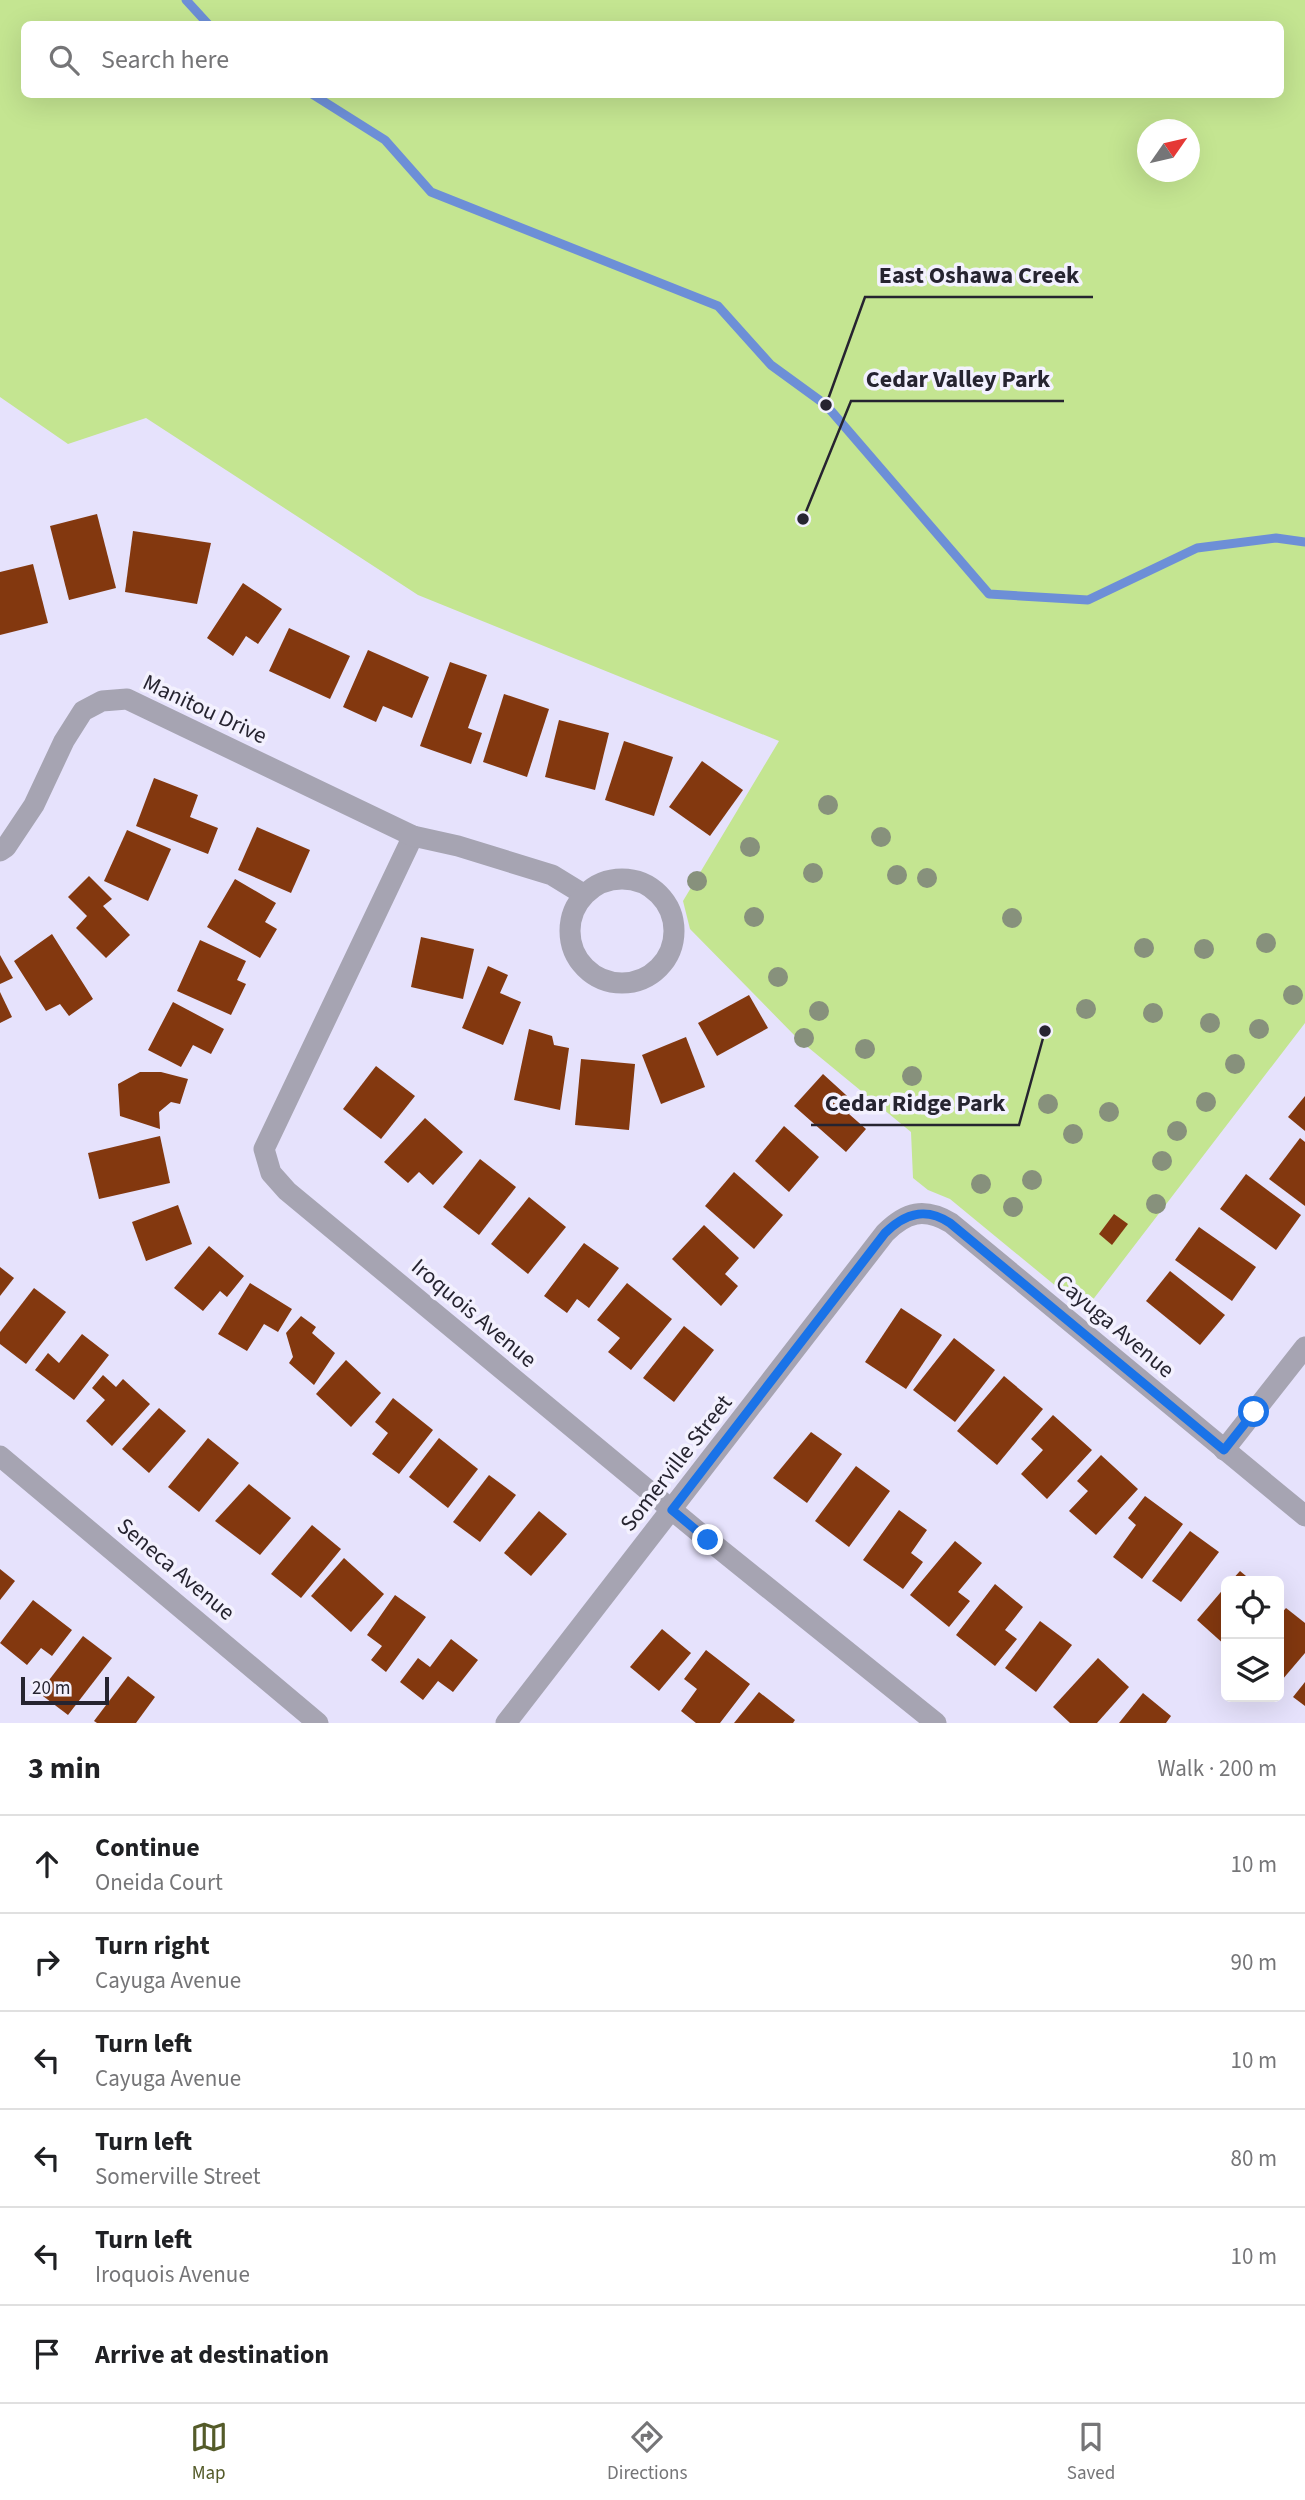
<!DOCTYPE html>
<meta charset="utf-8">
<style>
:root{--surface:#fff;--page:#f6f6f6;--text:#202124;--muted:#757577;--line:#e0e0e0;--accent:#545b29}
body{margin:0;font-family:"Source Sans 3",sans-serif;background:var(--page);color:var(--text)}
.controls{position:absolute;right:21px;bottom:21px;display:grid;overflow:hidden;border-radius:10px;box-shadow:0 7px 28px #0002}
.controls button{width:63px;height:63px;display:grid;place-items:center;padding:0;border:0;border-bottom:2px solid var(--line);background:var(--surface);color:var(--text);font:35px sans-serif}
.compass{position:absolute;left:1137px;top:119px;width:63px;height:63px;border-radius:50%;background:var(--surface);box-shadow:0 7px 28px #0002;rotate:56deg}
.scale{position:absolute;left:21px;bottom:18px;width:88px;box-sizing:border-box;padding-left:7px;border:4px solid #262430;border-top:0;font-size:19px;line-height:24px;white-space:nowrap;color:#262430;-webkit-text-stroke:5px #f3f1fe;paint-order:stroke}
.stop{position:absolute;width:21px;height:21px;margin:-16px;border:5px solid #1a73e8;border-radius:50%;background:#fff}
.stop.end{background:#1a73e8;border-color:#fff;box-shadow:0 2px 7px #0008}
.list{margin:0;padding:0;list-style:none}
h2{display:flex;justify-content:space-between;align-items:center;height:91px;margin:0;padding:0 28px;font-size:30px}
h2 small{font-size:23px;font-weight:400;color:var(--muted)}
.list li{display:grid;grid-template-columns:46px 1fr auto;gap:21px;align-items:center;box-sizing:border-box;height:98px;padding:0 28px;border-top:2px solid var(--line)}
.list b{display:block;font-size:26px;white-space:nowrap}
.list p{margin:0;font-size:23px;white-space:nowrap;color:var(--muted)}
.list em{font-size:23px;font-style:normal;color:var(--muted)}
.icon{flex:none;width:38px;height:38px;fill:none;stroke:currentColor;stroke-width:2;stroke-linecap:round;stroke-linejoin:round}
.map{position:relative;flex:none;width:1305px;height:1723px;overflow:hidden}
.search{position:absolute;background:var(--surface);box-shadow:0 7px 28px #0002;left:21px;right:21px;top:21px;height:77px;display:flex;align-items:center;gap:18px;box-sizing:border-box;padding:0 24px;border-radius:10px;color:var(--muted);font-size:26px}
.sheet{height:679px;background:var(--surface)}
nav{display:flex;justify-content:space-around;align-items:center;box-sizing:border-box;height:98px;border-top:2px solid var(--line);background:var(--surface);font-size:19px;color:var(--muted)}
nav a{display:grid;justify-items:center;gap:4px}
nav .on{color:var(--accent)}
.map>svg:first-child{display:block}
</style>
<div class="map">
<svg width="1305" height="1723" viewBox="0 0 1305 1723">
<rect width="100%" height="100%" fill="#e6e2fc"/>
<path fill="#c4e591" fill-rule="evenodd" d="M 0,0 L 1305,0 L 1305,1023 L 1085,1310 L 950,1199 L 928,1190 L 913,1178 L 911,1132 L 798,1039 L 690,929 L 683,901 L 779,741 L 418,595 L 146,418 L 68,444 L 0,397 ZM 24,24 L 1280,24 L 1280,94 L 24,94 ZM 1148,130 L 1190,130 L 1190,172 L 1148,172 Z"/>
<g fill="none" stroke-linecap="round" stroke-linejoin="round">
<g stroke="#6d8fd7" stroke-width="9">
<polyline points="186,0 208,24"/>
<polyline points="312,94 385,140 431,192 718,306 771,365 826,405 989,594 1088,600 1197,548 1276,538 1305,542"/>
</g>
</g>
<g fill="#83380f">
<polygon points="97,514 116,588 69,600 50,526"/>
<polygon points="133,531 211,543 197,604 125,592"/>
<polygon points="33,564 48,623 0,635 0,572"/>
<polygon points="243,583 282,609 258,644 246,636 233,656 207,638"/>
<polygon points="289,628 350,656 330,699 269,671"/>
<polygon points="368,650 429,677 412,718 383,706 376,722 343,707"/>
<polygon points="450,662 487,675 468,728 482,733 471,764 420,746"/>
<polygon points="504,694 549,709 527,777 483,762"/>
<polygon points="559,720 609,733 595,790 545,777"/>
<polygon points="624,741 673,757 654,816 605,800"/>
<polygon points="702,761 743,790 710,836 669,807"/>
<polygon points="154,778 198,795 190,817 218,828 208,854 136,826"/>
<polygon points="257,827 310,850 291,893 238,870"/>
<polygon points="127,830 171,849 148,901 104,881"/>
<polygon points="89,876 112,899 103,906 130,935 106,958 76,928 87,916 68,897"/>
<polygon points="235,879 276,903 265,922 277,929 260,958 207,927"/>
<polygon points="52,934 93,999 69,1016 60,1004 46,1011 14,961"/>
<polygon points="421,937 474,949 463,999 411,987"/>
<polygon points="200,940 246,961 237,980 246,984 231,1015 177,991"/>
<polygon points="0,955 13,978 0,984"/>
<polygon points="488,966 508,975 500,993 521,1002 503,1045 462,1028"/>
<polygon points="0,992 12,1017 0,1023"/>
<polygon points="749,995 768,1028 717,1056 698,1023"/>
<polygon points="173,1002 224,1029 211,1054 193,1045 181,1067 148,1050"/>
<polygon points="529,1029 552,1036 554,1045 569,1048 560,1110 514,1100"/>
<polygon points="686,1037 705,1087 661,1104 642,1055"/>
<polygon points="581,1059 635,1064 629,1130 575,1125"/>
<polygon points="376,1066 415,1096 381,1139 343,1109"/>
<polygon points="140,1072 161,1072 188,1079 180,1104 171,1102 159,1112 160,1129 120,1116 118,1084"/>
<polygon points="823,1074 857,1105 849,1114 866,1129 846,1152 794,1106"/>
<polygon points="1305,1096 1305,1131 1288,1117"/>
<polygon points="425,1118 463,1152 433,1185 419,1172 408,1183 384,1162"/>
<polygon points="784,1126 819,1157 789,1192 755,1161"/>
<polygon points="160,1136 170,1183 99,1199 88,1153"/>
<polygon points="1300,1138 1305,1142 1305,1206 1269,1179"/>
<polygon points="480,1159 516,1187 479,1235 443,1207"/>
<polygon points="734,1172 783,1215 754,1249 705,1206"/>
<polygon points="1246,1174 1301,1215 1276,1250 1220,1209"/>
<polygon points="529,1197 566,1227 528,1274 491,1244"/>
<polygon points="178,1205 192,1244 146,1261 132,1222"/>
<polygon points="1114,1214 1128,1224 1112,1245 1099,1234"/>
<polygon points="704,1225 739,1258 725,1274 738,1286 721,1306 672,1259"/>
<polygon points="1199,1227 1256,1267 1232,1301 1175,1260"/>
<polygon points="584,1243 619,1268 589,1308 577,1299 567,1313 544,1296"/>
<polygon points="209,1246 244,1276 227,1297 220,1291 203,1311 174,1288"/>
<polygon points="0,1267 14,1278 0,1296"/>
<polygon points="1170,1271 1225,1315 1200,1345 1146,1301"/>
<polygon points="250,1283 292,1309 278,1332 264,1324 247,1351 218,1334"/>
<polygon points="627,1283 672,1319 631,1370 608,1352 620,1338 597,1320"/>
<polygon points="34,1288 66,1312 26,1364 0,1344 0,1332"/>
<polygon points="901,1308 942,1335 906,1389 865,1362"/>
<polygon points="301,1316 316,1327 312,1333 335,1353 314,1385 289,1363 293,1357 286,1333"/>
<polygon points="684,1326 714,1350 674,1402 643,1378"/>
<polygon points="82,1334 109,1355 74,1400 35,1370 48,1353 59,1363"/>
<polygon points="954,1338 995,1370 955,1422 913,1390"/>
<polygon points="346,1360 381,1393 351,1427 316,1394"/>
<polygon points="103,1375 116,1387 123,1379 150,1404 112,1446 86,1421 105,1400 92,1388"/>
<polygon points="1004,1376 1043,1409 997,1465 957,1431"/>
<polygon points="393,1398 433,1430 399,1474 372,1454 388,1433 375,1422"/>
<polygon points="159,1408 186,1431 149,1473 122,1449"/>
<polygon points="1053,1415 1092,1450 1047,1499 1021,1474 1043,1450 1031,1439"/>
<polygon points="811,1432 842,1454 807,1503 773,1478"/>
<polygon points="208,1438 239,1463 199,1512 168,1487"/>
<polygon points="439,1438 478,1469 448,1508 409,1477"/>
<polygon points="1101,1455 1138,1489 1096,1535 1069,1511 1088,1491 1077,1481"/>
<polygon points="856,1466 890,1491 849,1547 815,1521"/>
<polygon points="489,1475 516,1495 480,1542 453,1522"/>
<polygon points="249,1484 291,1518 260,1555 215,1521"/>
<polygon points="1145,1496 1183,1524 1142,1579 1113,1557 1136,1525 1128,1518"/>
<polygon points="899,1510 927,1530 911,1553 923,1562 903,1589 863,1560"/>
<polygon points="539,1511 567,1534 531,1576 504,1553"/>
<polygon points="312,1525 341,1549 301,1598 271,1574"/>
<polygon points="1190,1531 1219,1552 1181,1602 1152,1581"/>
<polygon points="955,1541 982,1563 958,1592 970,1601 949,1627 910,1595"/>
<polygon points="344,1558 384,1594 351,1632 311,1596"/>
<polygon points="0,1569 15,1581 0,1600"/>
<polygon points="1240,1571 1252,1581 1231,1581"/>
<polygon points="995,1584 1023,1607 1005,1630 1017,1639 995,1666 956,1635"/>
<polygon points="1226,1586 1226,1646 1197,1620"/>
<polygon points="395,1595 426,1617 386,1672 371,1660 382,1646 367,1635"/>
<polygon points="33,1600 72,1630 52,1656 41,1648 27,1665 0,1643"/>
<polygon points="1286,1608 1305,1623 1305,1653 1282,1680 1279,1678 1279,1616"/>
<polygon points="1040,1621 1072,1645 1036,1692 1005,1668"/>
<polygon points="662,1629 691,1653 659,1691 630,1667"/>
<polygon points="83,1636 112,1658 68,1715 39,1693"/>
<polygon points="451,1639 478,1660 453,1692 438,1681 423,1700 400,1682 418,1658 430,1667"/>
<polygon points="706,1650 750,1684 720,1723 696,1723 681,1711 697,1689 684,1679"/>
<polygon points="1098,1658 1129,1687 1097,1723 1070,1723 1053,1707"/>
<polygon points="128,1676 155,1697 136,1723 97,1723 94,1721"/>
<polygon points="1305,1682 1305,1706 1293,1697"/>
<polygon points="759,1692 795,1720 793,1723 734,1723"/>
<polygon points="1143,1693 1171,1716 1166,1723 1119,1723"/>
</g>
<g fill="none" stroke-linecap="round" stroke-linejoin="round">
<g stroke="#a6a4b2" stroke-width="21">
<polyline points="413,836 264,1149 271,1173 287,1191 701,1534 936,1723"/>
<polyline points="0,851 6,847 34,805 64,741 83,711 102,701 127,699 413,836 458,846 552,875 583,894"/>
<circle cx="622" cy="931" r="52"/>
<polyline points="1224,1450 1305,1347"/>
<polyline points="0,1456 318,1723"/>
<path d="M 506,1723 L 885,1233 C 906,1212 924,1207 951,1223 L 1305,1516"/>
</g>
</g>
<g fill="#87917c">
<circle cx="828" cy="805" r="10"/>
<circle cx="881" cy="837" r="10"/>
<circle cx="750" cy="847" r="10"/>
<circle cx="813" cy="873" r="10"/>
<circle cx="897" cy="875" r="10"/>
<circle cx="927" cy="878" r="10"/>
<circle cx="697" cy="881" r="10"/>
<circle cx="754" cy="917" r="10"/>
<circle cx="1012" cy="918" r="10"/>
<circle cx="1266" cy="943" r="10"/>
<circle cx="1144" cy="948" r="10"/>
<circle cx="1204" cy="949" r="10"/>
<circle cx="778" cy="977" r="10"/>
<circle cx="1293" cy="995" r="10"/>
<circle cx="1086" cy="1009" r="10"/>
<circle cx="819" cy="1011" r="10"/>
<circle cx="1153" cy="1013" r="10"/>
<circle cx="1210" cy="1023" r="10"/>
<circle cx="1259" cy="1029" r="10"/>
<circle cx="804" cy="1038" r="10"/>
<circle cx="865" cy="1049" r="10"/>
<circle cx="1235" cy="1064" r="10"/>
<circle cx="912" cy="1076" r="10"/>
<circle cx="1206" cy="1102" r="10"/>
<circle cx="1048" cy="1104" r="10"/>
<circle cx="1109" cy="1112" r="10"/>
<circle cx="1177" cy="1131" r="10"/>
<circle cx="1073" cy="1134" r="10"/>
<circle cx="1162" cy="1161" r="10"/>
<circle cx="1032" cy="1180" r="10"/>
<circle cx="981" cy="1184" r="10"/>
<circle cx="1156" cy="1204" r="10"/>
<circle cx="1013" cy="1207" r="10"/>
</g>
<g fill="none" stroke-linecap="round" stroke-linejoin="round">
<path stroke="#1a73e8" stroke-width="9" d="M 708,1540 L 672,1510 L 885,1233 C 905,1213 926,1207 950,1223 L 1224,1450 L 1254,1412"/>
</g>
<g text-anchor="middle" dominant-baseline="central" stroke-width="7" stroke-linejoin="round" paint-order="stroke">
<g font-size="23" fill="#262430" stroke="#f3f1fe">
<text transform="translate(205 709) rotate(25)">Manitou Drive</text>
<text transform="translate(474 1313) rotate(40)">Iroquois Avenue</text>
<text transform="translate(1115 1326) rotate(40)">Cayuga Avenue</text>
<text transform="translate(676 1463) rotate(-52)">Somerville Street</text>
<text transform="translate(176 1569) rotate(40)">Seneca Avenue</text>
</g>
</g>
<path fill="none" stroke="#262430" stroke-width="2.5" d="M826 405L865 297H1093M803 519L851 401H1064M1045 1031L1019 1125H811"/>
<g fill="#262430" stroke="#f3f1fe" stroke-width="2.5">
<circle cx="826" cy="405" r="7"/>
<circle cx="803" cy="519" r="7"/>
<circle cx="1045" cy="1031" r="7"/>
</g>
<g font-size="24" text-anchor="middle" font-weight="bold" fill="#262430" stroke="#f3f1fe" stroke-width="7" stroke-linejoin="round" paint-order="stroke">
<text x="979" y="283">East Oshawa Creek</text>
<text x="958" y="387">Cedar Valley Park</text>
<text x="915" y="1111">Cedar Ridge Park</text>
</g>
</svg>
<div class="controls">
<button><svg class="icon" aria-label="locate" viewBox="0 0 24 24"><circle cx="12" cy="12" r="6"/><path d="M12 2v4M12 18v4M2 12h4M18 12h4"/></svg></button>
<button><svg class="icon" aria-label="layers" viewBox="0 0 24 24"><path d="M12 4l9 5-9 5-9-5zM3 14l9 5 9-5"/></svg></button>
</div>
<svg class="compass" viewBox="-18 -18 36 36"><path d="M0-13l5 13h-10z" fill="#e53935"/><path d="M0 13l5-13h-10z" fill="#757577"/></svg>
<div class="scale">20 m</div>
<div class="stop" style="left:1254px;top:1412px"></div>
<div class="stop end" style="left:708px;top:1540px"></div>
<div class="search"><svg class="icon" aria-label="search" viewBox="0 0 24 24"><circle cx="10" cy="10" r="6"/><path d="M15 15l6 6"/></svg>Search here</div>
</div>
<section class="sheet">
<h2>3 min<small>Walk · 200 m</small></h2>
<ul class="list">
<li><svg class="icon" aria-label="ahead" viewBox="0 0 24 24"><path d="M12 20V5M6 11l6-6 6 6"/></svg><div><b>Continue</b><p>Oneida Court</p></div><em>10 m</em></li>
<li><svg class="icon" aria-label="right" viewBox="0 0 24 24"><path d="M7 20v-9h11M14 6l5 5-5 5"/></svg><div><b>Turn right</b><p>Cayuga Avenue</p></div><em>90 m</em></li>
<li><svg class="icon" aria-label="left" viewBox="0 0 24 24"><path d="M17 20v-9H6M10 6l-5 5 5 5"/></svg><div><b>Turn left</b><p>Cayuga Avenue</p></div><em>10 m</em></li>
<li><svg class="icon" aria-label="left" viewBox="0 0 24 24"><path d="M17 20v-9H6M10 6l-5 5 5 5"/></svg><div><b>Turn left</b><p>Somerville Street</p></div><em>80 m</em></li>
<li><svg class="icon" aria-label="left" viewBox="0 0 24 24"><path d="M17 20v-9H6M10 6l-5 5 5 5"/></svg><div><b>Turn left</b><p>Iroquois Avenue</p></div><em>10 m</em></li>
<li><svg class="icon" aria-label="arrive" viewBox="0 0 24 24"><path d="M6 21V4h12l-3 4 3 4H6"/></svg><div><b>Arrive at destination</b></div></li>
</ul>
</section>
<nav>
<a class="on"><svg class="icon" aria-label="map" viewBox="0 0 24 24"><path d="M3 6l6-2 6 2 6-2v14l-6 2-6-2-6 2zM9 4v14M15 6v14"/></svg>Map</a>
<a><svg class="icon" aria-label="directions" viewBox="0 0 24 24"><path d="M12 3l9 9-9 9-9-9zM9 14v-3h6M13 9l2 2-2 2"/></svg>Directions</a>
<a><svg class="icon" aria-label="saved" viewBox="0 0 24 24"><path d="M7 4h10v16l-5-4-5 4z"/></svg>Saved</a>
</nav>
